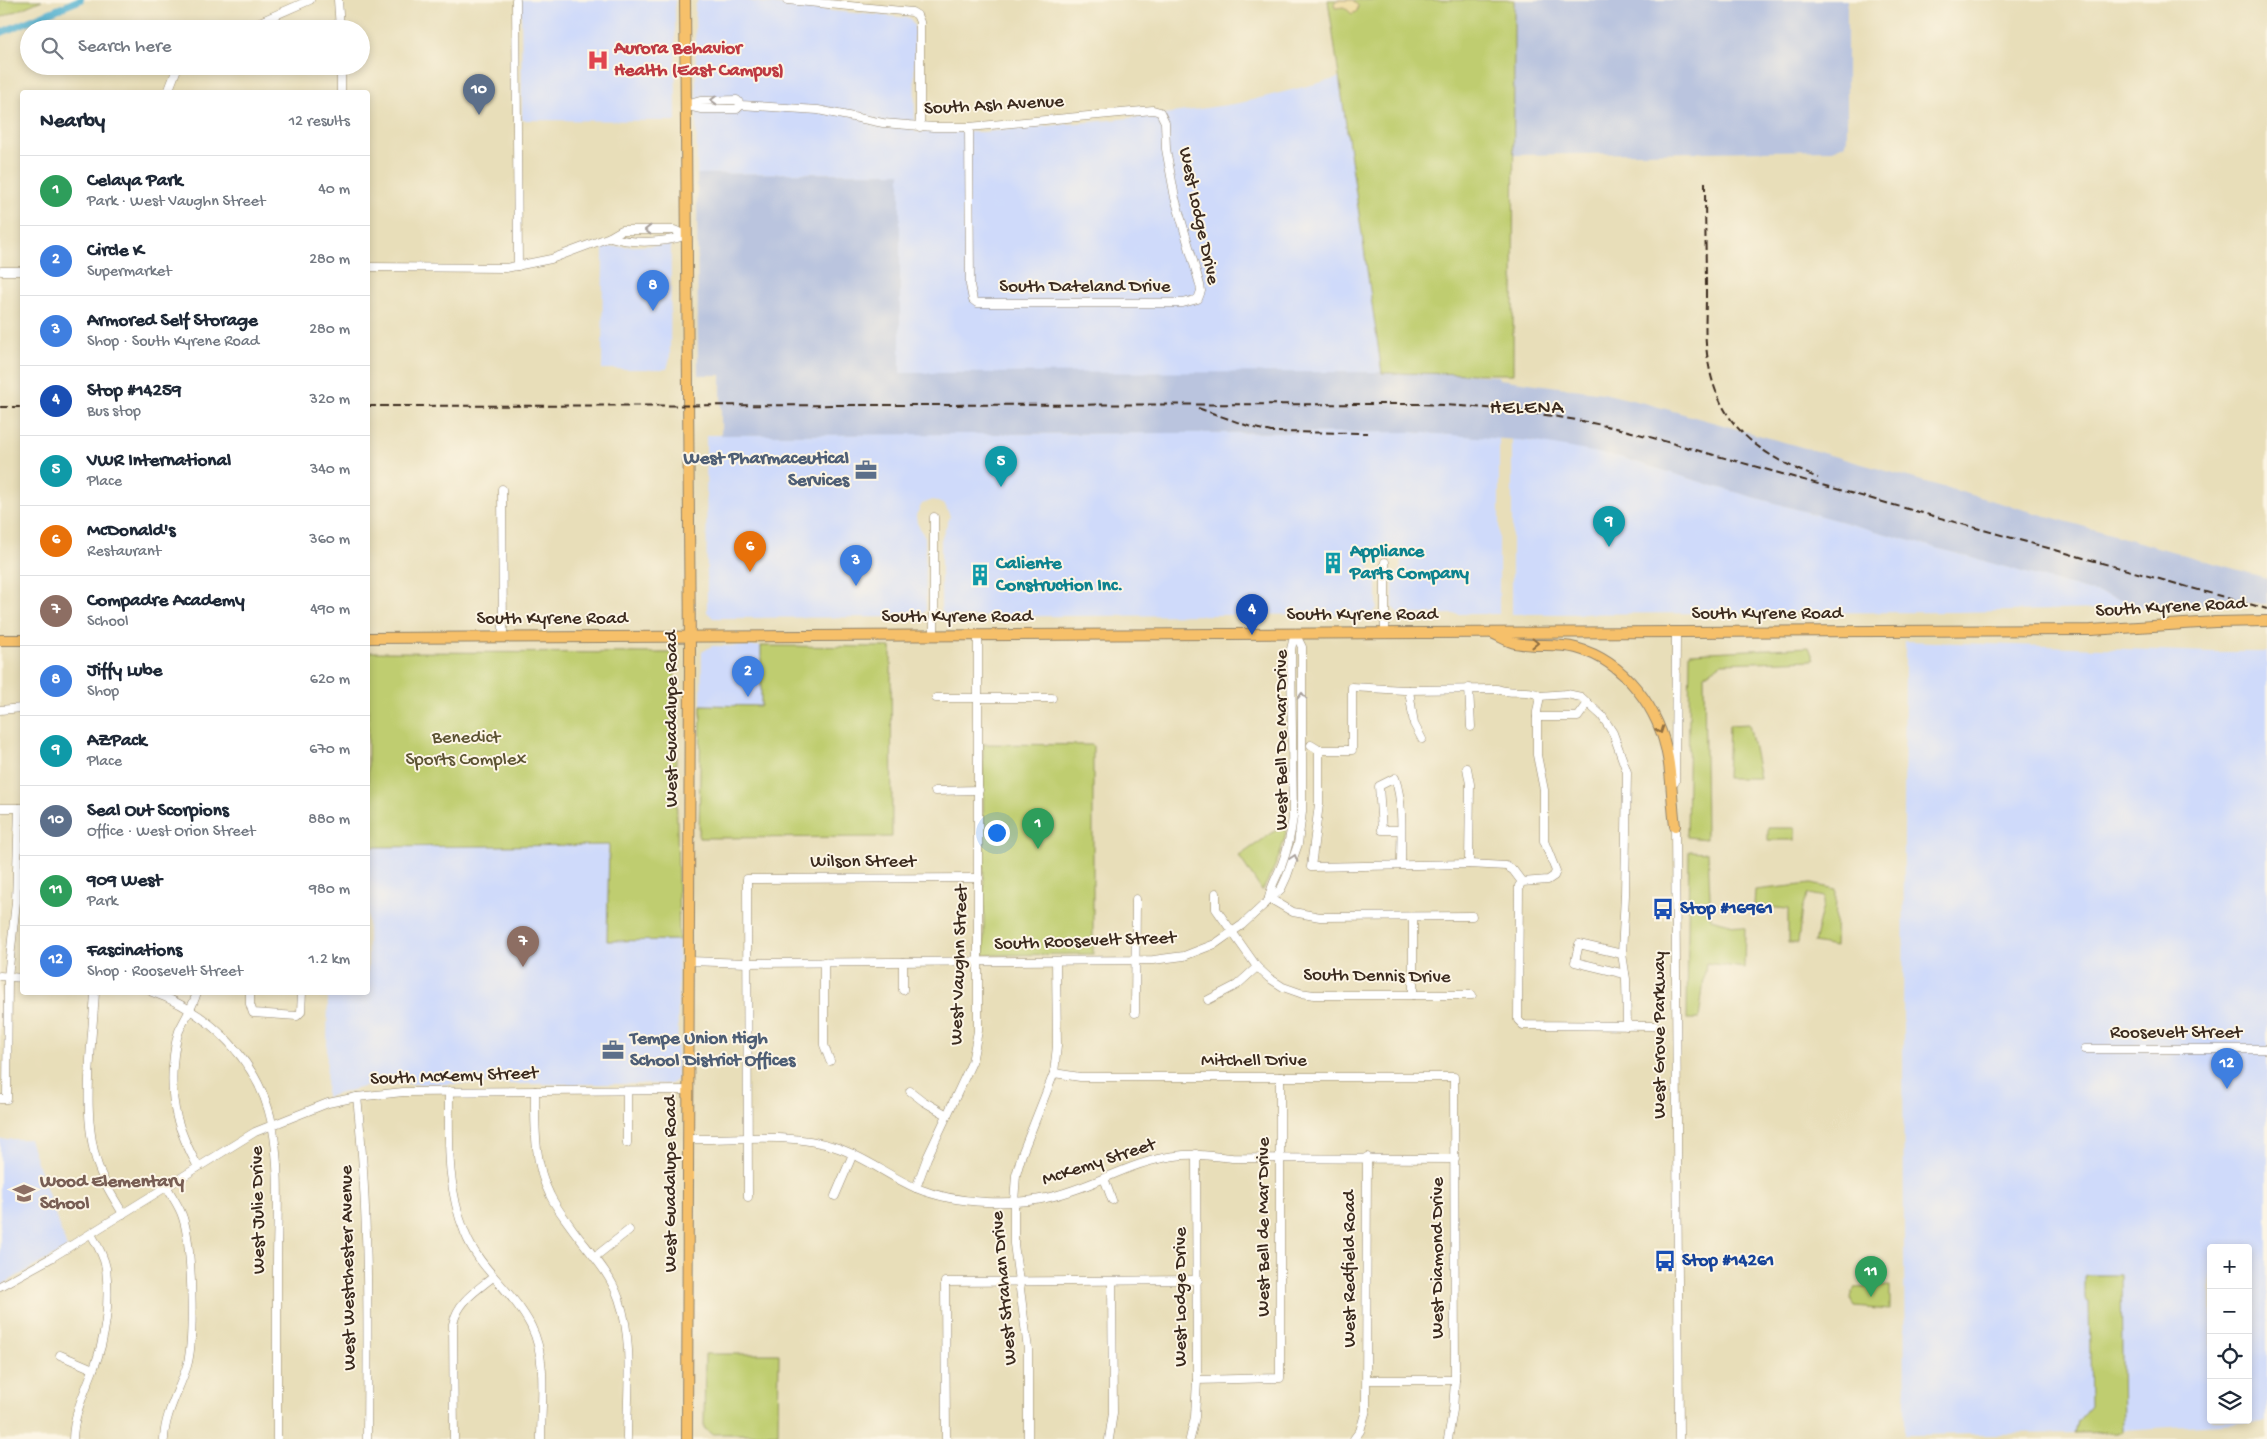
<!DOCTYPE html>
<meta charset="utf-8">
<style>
:root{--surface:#fff;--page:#f2f2f3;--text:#1f2937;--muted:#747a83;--line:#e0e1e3;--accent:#b5179e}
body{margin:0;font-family:"Gochi Hand",sans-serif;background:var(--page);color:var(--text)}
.controls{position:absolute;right:15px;bottom:15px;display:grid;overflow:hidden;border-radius:5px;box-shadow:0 2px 8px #0003}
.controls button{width:45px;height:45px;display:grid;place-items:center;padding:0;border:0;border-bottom:1px solid var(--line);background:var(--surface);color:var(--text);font:25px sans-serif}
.you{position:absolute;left:996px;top:832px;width:18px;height:18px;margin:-12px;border:4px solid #fff;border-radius:50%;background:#1a73e8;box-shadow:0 0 0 8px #1a73e833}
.badge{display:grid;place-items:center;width:32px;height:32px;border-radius:50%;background:var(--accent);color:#fff;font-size:16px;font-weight:700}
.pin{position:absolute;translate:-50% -41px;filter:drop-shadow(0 1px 2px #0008)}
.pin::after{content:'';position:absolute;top:26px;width:18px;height:15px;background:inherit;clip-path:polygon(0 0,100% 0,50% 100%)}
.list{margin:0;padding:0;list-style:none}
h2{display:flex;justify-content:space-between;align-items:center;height:65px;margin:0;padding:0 20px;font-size:21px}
h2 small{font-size:16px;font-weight:400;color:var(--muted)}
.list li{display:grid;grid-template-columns:32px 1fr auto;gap:15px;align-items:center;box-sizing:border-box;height:70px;padding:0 20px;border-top:1px solid var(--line)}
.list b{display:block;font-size:19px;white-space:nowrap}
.list p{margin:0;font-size:16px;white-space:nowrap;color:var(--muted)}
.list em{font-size:16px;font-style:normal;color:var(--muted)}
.icon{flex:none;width:28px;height:28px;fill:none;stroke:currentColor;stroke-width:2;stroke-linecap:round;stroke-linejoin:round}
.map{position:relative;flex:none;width:2267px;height:1439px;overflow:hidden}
.search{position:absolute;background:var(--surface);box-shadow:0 2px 8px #0003;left:20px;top:20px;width:350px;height:55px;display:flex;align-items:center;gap:12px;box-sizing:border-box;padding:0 18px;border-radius:28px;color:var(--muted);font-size:19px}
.panel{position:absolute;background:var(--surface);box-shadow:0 2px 8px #0003;left:20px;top:90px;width:350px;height:905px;border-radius:5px}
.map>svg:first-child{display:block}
</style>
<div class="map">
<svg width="2267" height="1439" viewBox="0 0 2267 1439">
<rect width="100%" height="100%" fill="#fcf5e5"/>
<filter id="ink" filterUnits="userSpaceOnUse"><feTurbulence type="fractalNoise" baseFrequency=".02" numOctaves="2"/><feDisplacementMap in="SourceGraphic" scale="10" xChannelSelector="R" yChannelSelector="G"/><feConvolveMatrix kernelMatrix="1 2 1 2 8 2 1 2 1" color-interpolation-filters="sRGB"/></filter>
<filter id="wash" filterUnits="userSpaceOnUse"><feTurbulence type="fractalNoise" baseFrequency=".0096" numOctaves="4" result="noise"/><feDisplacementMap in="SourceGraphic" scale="20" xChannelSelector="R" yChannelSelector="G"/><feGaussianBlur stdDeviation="1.12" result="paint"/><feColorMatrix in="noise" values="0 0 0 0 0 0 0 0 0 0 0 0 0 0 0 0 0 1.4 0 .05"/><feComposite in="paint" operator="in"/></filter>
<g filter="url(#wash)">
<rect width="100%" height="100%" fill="#e8deb9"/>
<g fill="#cfdafa" fill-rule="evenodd">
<polygon points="521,0 675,0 676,121 522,120"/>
<polygon points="698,0 742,0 822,10 910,18 914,26 915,132 983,132 1152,116 1240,103 1339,78 1382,373 900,375 900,173 697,174 695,6"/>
<polygon points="671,245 670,358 667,369 602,369 603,247"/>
<polygon points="1411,432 1499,438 1499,614 1399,614 1393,608 1393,581 1401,567 1402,559 1396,548 1386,544 1375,547 1369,556 1369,565 1377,581 1377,608 1371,614 948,617 941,610 941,540 950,516 945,505 933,500 922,504 916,515 917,523 925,537 926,610 920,617 713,618 707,612 706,435"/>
<polygon points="1512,439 1571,446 1621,457 1714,486 2153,608 1957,612 1512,614"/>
<path d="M 1905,641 L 2211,652 L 2267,652 L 2267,1421 L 2074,1433 L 1905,1435 L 1903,1035 ZM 2211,1248 L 2248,1248 L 2248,1420 L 2211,1420 Z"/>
<polygon points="712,646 761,646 761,706 701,705 702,652"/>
<polygon points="609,845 607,941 679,940 677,1079 671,1084 374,1084 326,1097 328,993 368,992 368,847"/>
<polygon points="0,1139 29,1139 67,1248 0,1286"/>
</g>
<g fill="#bac4de">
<polygon points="1514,0 1847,0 1847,139 1844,145 1832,150 1513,155"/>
<polygon points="900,173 900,373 1420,372 1498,376 1499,379 1603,393 1648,404 2267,578 2267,604 2186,604 2153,608 1714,486 1621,457 1531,441 1411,432 721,435 721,375 698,375 697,174"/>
</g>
<g fill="#bfcd6f" stroke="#7d7c46">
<polygon points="0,0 42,0 0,18"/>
<polygon points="1328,0 1514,0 1513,374 1382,373"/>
<polygon points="761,646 891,647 892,837 699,838 701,705 761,706"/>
<polygon points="1809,647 1814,660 1722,663 1704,675 1706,839 1687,837 1690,653"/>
<polygon points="368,652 674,653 679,940 607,941 609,845 368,847"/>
<polygon points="1749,724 1760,778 1727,778 1729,725"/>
<polygon points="983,744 1093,745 1093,954 984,955"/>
<path d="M 1288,822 C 1284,847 1275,869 1262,891 L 1239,856 Z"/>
<rect x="1768" y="828" width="27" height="12"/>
<polygon points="1689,851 1708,852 1711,919 1745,928 1744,968 1706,963 1699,1019 1687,1019"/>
<polygon points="1811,884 1836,889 1835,947 1814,943 1825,897 1808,894 1802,908 1798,943 1788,943 1788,909 1754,906 1755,890"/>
<polygon points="2085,1275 2121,1275 2123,1432 2074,1433 2077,1421 2091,1405 2089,1302 2085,1300"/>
<path d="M 1890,1286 L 1890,1310 L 1854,1307 C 1850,1301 1850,1294 1855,1288 Z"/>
<polygon points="705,1354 779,1354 778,1434 712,1434 704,1428"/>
</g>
<polygon fill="#eeda9e" stroke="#94825e" points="1337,0 1353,0 1358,6 1357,11 1352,14 1344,7 1335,8 1334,3"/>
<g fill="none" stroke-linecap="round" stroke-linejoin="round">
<polyline stroke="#52b1d0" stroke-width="7" points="0,33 80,0"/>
</g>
</g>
<g filter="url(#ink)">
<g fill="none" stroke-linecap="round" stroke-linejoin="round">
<g stroke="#92846c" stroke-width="9">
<g id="minor">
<polyline points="338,0 340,29"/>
<polyline points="516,0 518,266"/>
<polyline points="787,0 912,12 917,15 920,22 920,127"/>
<polyline points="244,29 310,0"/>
<polyline points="341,66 341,92"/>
<polyline points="168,92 178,66"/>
<polyline points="686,105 700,101 737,100 741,105 818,110 883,123 933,127 969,127 1153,110 1160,112 1165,122 1166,149 1175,198 1200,285 1201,291 1198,299 1183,303 977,303 973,300 970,285 969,127"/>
<polyline points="688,106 701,109 737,109 741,105"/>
<path d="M 610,237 C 633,244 665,243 687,235"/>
<polyline points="368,267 506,268 551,259 610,237 622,230 674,230 687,235"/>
<polyline points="1,271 22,271"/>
<polyline points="502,489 503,637"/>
<polyline points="934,517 934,635"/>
<polyline points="1385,562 1385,633"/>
<polyline points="1469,688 1471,727"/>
<polyline points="1409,690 1414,724 1422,739"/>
<polyline points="1540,696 1537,712 1537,755 1544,790 1544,841 1556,871 1554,876 1548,880 1522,882 1519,886 1518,1020 1523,1025 1655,1026"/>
<polyline points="936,698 1052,698"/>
<polyline points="0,710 22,708"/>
<polyline points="1537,717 1578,717 1588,703"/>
<path d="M 1311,745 L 1319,750 L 1352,750 L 1352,687 L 1404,690 L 1497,689 C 1511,695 1529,688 1540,696 L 1567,694 L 1581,697 L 1602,716 L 1613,733 L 1627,772 L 1625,895 L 1622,954 L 1626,979 L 1627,1026"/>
<polyline points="1319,750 1319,804 1311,867 1469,864 1506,866 1513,870 1522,882"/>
<polyline points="1467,768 1470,784 1469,864"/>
<polyline points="1675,782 1676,631"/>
<polyline points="935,791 979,790"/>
<polyline points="0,808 22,808"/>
<polyline points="1675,821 1679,1439"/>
<path d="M 1401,830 L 1382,830 L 1379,786 L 1395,778 C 1404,805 1401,837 1401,865"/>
<polyline points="1216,893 1216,909 1257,967 1269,978 1283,987 1300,993 1314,995 1472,995"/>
<path d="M 1269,898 C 1271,885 1277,877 1282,864 C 1288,849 1291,833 1293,817 L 1291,649 L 1295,633"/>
<polyline points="1269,898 1293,912 1320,917 1472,916"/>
<polyline points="1413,917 1413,995"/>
<polyline points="1622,954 1579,944 1575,962 1625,974"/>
<polyline points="689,961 748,963 1153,960 1184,956 1215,944 1242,925 1281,889 1287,876 1298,844 1302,812 1302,647 1295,633"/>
<polyline points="824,962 824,1045 830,1061"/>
<polyline points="0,976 22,978"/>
<polyline points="903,990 903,962"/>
<path d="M 95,992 C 92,1049 78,1128 104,1180 C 109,1192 117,1203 123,1214"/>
<path d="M 152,992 C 210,1012 260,1063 272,1124 C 281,1169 277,1218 277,1264 C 277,1323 277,1381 277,1439"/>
<path d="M 197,992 C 193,1007 185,1018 179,1031 C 175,1042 174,1053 173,1065 C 170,1106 178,1130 198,1167"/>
<polyline points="250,992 250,1004 253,1013 297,1016 301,1012 302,992"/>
<polyline points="1208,1000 1237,985 1257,967"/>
<polyline points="1135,1013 1136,899"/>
<polyline points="2085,1049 2267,1049"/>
<polyline points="1054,1073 1080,1077 1454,1077 1455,1380 1453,1410 1448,1439"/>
<path d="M 449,1091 C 449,1140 446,1186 465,1233 C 479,1269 514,1292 531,1326 C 548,1360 541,1402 541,1439"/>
<path d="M 535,1091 C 535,1126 534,1164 550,1195 C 555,1206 564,1217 571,1227 C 588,1251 609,1270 619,1299 C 634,1343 627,1394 627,1439"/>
<polyline points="910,1091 923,1101 947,1115"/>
<path d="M 357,1097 C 369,1210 368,1325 367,1439"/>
<polyline points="0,1099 7,1099 8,977 16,902 19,808"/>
<path d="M 688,1139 C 736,1140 789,1132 835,1147 C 864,1156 888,1176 916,1188 C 938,1197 962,1201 986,1202 C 1006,1203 1027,1202 1046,1198 C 1091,1189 1130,1161 1175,1156 C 1194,1153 1213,1156 1232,1158 L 1455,1159"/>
<polyline points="627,1143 627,1091"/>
<polyline points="1104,1178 1112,1200"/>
<polyline points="916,1188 927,1158 972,1062 978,1031 978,635"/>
<polyline points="835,1196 853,1154"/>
<polyline points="748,1197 747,879 979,878"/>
<polyline points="596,1256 629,1230"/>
<polyline points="0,1286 51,1258 255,1132 328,1103 357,1097 403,1092 688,1090"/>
<polyline points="60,1355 93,1369"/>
<polyline points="1197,1380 1280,1378 1280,1077"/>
<polyline points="1367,1380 1455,1380"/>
<path d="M 73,1439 C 74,1413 84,1394 93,1370 C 106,1339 110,1302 106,1268 C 104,1256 97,1244 91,1234"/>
<path d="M 164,1439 C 165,1413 179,1391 187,1366 C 195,1339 192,1245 183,1218 C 180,1207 172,1197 167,1187"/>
<path d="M 454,1439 L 453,1324 C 458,1301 476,1291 493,1277"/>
<polyline points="946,1439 945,1282 1198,1280"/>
<polyline points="1028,1439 1028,1349 1014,1244 1014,1202 1016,1175 1022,1154 1054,1073 1057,1046 1056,961"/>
<polyline points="1109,1439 1113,1413 1112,1282"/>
<polyline points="1190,1439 1195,1417 1197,1380 1196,1154"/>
<polyline points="1354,1439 1360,1431 1366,1410 1367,1157"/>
</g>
</g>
<g stroke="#92846c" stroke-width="12">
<g id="major">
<polyline points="685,0 690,651 687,1439"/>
<path d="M 1494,634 C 1501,637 1509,642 1515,643 C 1536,647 1556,643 1576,648 C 1625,661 1660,710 1668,758 C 1672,780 1672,804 1675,826"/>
<polyline points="368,638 2091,630 2215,622 2267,621"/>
<polyline points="0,640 22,640"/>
</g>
</g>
<use href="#minor" stroke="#fff" stroke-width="8"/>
<use href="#major" stroke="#f6c06b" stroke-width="10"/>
<g stroke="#3b2a1e" stroke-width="2" stroke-dasharray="8 4" stroke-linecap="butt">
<path d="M 1705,182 C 1705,220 1706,258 1706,296 C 1706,317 1704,339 1708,360 C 1718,427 1760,455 1818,478"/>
<path d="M 368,406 L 1416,404 C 1488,406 1558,414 1628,431 L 2267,609"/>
<polyline points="0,407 22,407"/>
<polyline points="1198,408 1251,427 1271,432 1368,433"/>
</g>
</g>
<defs><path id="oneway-chevron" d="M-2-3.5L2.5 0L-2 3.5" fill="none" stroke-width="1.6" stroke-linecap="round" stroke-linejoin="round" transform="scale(1.25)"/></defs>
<g stroke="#a79f9a">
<use href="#oneway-chevron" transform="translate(714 100) rotate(180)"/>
<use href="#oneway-chevron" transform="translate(648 230) rotate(180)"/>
<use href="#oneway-chevron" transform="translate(1302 696) rotate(-90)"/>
<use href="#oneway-chevron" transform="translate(1294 858) rotate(-72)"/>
</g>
<g stroke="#8f6e41">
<use href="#oneway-chevron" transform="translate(1535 643) rotate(1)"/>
<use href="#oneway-chevron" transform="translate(1660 730) rotate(70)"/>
</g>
</g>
<defs>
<g id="hospital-bare" transform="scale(1.725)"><path d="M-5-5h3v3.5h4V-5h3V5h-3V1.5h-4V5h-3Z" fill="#e0444e" stroke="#fcf5e5" stroke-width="2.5" paint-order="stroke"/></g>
<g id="office-bare" transform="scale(1.725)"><path d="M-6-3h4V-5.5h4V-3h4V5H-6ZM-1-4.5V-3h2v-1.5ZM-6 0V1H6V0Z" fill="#5c6f8a" stroke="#fcf5e5" stroke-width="2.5" paint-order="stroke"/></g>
<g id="building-bare" transform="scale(1.725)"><path d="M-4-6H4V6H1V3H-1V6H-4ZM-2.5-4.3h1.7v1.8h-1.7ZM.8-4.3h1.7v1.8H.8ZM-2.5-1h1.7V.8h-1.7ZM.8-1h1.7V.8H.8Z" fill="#0f9aa8" stroke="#fcf5e5" stroke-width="2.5" paint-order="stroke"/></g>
<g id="bus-bare" transform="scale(1.725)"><path d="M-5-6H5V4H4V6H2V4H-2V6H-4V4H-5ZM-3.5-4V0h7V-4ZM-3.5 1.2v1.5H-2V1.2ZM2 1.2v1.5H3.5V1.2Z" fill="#1a4fb4" stroke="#fcf5e5" stroke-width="2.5" paint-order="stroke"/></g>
<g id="school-bare" transform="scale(1.725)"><path d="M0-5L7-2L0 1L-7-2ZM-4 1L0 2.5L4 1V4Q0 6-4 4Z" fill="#8d6e63" stroke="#fcf5e5" stroke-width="2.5" paint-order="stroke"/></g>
</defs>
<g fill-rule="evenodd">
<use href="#hospital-bare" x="598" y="60"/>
<use href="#office-bare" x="866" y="470"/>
<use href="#building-bare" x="1333" y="563"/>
<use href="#building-bare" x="980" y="575"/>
<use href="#bus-bare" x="1663" y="909"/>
<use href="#office-bare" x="613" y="1050"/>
<use href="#school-bare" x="24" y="1193"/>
<use href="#bus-bare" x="1665" y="1261"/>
</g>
<g text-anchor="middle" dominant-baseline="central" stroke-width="4" stroke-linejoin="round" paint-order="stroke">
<g font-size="19" font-weight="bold" fill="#be3a42" stroke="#fcf5e5" text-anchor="start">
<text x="614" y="49">Aurora Behavior<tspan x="614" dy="22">Health (East Campus)</tspan></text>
</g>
<g font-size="19" fill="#3b2a1e" stroke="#fcf5e5">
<text transform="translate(994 106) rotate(-3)">South Ash Avenue</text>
<text transform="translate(1198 216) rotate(78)">West Lodge Drive</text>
<text x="1085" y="287">South Dateland Drive</text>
<text transform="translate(2171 608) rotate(-3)">South Kyrene Road</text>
<text x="1767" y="614">South Kyrene Road</text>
<text x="1362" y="615">South Kyrene Road</text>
<text x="957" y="617">South Kyrene Road</text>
<text x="552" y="619">South Kyrene Road</text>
<text transform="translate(672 719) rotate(-90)">West Guadalupe Road</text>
<text transform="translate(1282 740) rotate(-90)">West Bell De Mar Drive</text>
<text x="863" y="862">Wilson Street</text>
<text transform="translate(1085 942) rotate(-2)">South Roosevelt Street</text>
<text transform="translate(960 965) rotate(-88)">West Vaughn Street</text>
<text transform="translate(1377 977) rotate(1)">South Dennis Drive</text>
<text x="2176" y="1033">Roosevelt Street</text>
<text transform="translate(1660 1035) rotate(-90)">West Grove Parkway</text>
<text x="1254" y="1061">Mitchell Drive</text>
<text transform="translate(454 1077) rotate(-2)">South McKemy Street</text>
<text transform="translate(1099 1163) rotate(-18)">McKemy Street</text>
<text transform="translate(671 1184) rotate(-90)">West Guadalupe Road</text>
<text transform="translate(259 1210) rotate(-91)">West Julie Drive</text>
<text transform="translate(1264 1227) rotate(-90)">West Bell de Mar Drive</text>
<text transform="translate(1438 1258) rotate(-90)">West Diamond Drive</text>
<text transform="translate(349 1268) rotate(-91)">West Westchester Avenue</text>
<text transform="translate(1350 1269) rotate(-90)">West Redfield Road</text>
<text transform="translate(1005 1288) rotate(-95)">West Strahan Drive</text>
<text transform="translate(1181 1297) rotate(-90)">West Lodge Drive</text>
</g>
<g font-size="19" font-weight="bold" fill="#4e5e75" stroke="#fcf5e5" text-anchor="end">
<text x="849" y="459">West Pharmaceutical<tspan x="849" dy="22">Services</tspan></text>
<text x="630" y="1039" text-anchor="start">Tempe Union High<tspan x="630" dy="22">School District Offices</tspan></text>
</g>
<g font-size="19" font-weight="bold" fill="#0d838f" stroke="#fcf5e5" text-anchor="start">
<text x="1350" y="552">Appliance<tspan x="1350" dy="22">Parts Company</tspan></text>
<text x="996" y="564">Caliente<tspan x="996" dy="22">Construction Inc.</tspan></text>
</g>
<g font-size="19" fill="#5c5332" stroke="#fcf5e5">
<text x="466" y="738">Benedict<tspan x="466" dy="22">Sports Complex</tspan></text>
</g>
<g font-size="19" font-weight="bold" fill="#164399" stroke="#fcf5e5" text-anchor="start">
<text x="1680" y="909">Stop #16961</text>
<text x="1682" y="1261">Stop #14261</text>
</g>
<g font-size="19" font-weight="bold" fill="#785e54" stroke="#fcf5e5" text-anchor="start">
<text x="40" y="1182">Wood Elementary<tspan x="40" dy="22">School</tspan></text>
</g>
<g font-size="20" letter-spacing="1" fill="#3b2a1e" stroke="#fcf5e5">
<text x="1527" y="409">HELENA</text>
</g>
</g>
</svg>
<div class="controls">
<button>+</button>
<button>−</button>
<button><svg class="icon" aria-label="locate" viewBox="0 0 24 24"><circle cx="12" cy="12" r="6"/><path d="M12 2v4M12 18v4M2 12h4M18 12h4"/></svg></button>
<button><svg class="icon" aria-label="layers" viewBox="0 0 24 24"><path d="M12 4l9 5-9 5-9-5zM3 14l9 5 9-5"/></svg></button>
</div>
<div class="you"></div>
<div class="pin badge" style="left:1038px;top:849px;background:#2e9e5b">1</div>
<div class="pin badge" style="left:748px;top:697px;background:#3f7fe0">2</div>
<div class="pin badge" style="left:856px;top:586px;background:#3f7fe0">3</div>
<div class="pin badge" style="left:1252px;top:635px;background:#1a4fb4">4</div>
<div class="pin badge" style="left:1001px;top:487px;background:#0f9aa8">5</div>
<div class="pin badge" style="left:750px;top:572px;background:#e8710a">6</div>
<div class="pin badge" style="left:523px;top:967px;background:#8d6e63">7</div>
<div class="pin badge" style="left:653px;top:311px;background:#3f7fe0">8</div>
<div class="pin badge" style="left:1609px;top:547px;background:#0f9aa8">9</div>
<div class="pin badge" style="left:479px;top:115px;background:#5c6f8a">10</div>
<div class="pin badge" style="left:1871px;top:1297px;background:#2e9e5b">11</div>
<div class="pin badge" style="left:2227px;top:1089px;background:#3f7fe0">12</div>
<div class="search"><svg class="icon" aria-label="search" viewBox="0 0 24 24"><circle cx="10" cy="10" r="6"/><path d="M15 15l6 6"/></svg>Search here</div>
<section class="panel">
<h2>Nearby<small>12 results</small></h2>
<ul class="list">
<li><span class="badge" style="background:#2e9e5b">1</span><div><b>Celaya Park</b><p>Park · West Vaughn Street</p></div><em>40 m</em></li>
<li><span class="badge" style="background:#3f7fe0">2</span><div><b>Circle K</b><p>Supermarket</p></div><em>280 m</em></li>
<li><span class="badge" style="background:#3f7fe0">3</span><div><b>Armored Self Storage</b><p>Shop · South Kyrene Road</p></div><em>280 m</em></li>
<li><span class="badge" style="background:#1a4fb4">4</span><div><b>Stop #14259</b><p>Bus stop</p></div><em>320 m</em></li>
<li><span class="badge" style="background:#0f9aa8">5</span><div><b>VWR International</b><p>Place</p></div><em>340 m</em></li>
<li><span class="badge" style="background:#e8710a">6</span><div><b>McDonald's</b><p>Restaurant</p></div><em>360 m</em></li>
<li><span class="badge" style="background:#8d6e63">7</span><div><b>Compadre Academy</b><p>School</p></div><em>490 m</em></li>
<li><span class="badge" style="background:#3f7fe0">8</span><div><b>Jiffy Lube</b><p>Shop</p></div><em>620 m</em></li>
<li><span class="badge" style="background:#0f9aa8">9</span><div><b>AZPack</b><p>Place</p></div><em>670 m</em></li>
<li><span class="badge" style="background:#5c6f8a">10</span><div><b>Seal Out Scorpions</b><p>Office · West Orion Street</p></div><em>880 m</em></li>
<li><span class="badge" style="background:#2e9e5b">11</span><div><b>909 West</b><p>Park</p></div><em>980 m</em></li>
<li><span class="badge" style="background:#3f7fe0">12</span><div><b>Fascinations</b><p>Shop · Roosevelt Street</p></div><em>1.2 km</em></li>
</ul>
</section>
</div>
